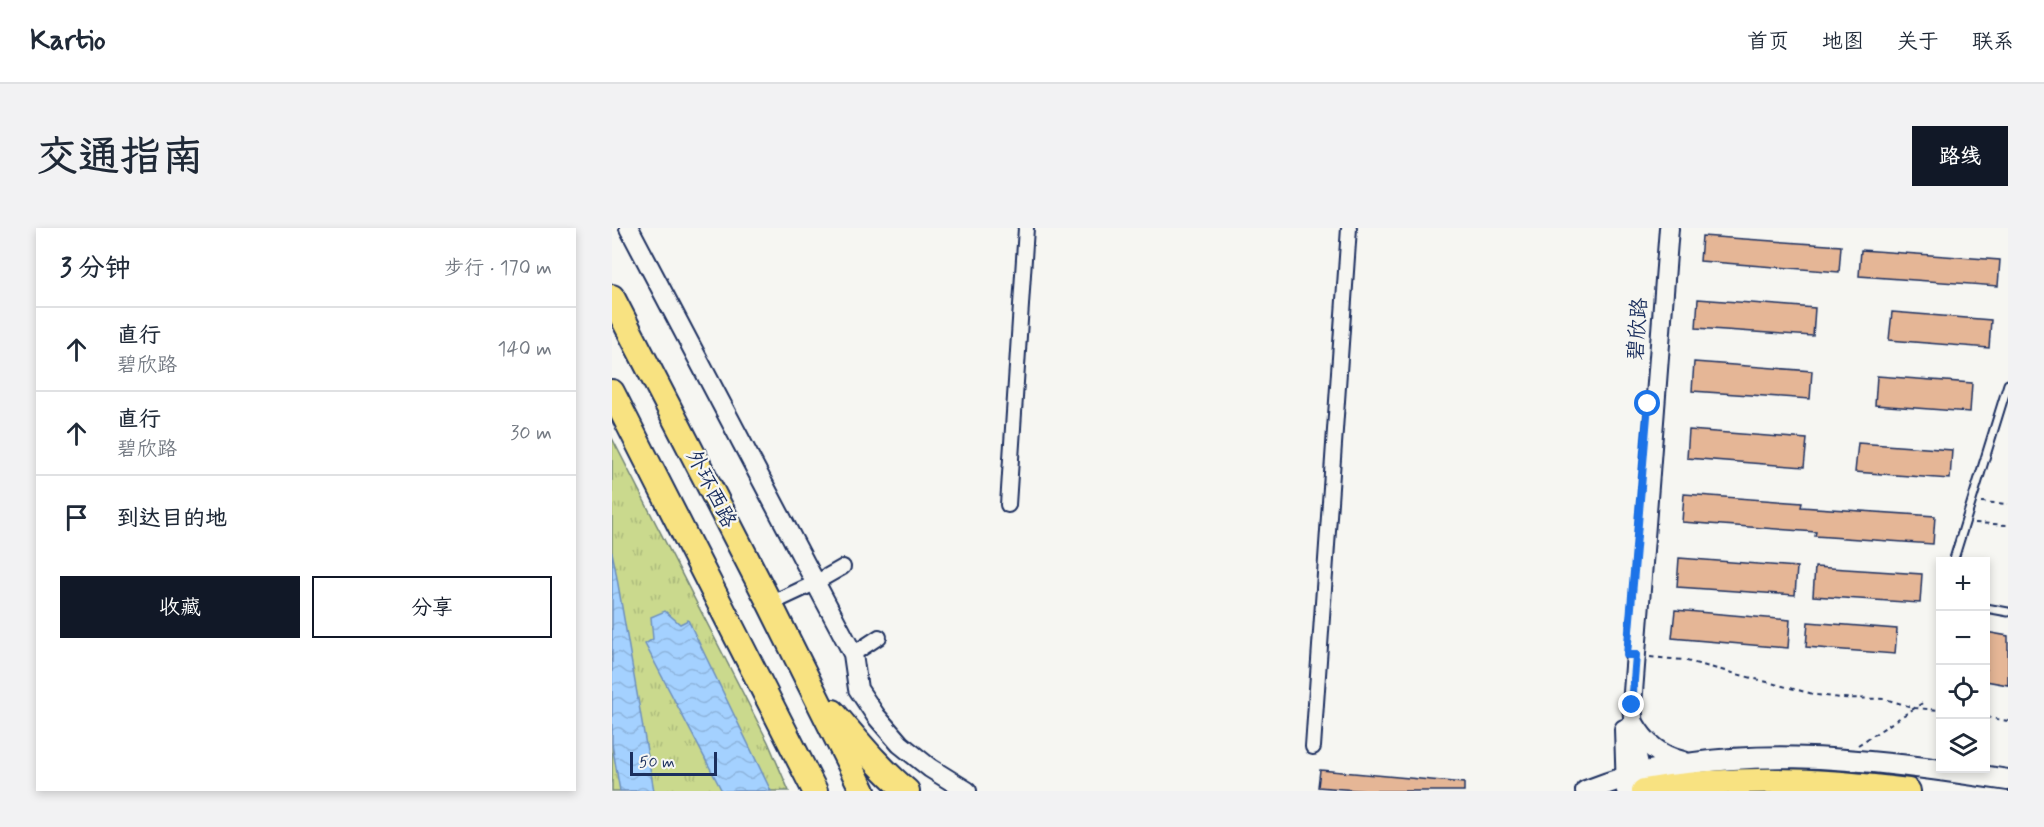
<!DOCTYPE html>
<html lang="zh">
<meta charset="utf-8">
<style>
:root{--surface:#fff;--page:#f2f2f3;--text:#1f2937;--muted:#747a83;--line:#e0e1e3;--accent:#111827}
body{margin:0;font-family:Mynerve,"LXGW WenKai TC",sans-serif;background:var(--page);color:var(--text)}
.controls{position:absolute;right:18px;bottom:18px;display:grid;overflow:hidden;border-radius:0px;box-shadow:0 3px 9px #0003}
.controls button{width:54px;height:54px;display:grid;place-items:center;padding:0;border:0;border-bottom:2px solid var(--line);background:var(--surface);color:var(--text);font:30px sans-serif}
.scale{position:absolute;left:18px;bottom:15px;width:87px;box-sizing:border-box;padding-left:6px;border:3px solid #1b2f5e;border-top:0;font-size:16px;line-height:21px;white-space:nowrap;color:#1b2f5e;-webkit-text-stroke:4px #f6f6f2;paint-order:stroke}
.stop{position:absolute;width:18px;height:18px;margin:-14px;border:4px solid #1a73e8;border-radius:50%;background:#fff}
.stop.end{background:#1a73e8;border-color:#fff;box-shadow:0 2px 6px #0008}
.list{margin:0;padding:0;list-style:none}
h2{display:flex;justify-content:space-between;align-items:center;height:78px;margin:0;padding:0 24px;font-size:26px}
h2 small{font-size:20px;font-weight:400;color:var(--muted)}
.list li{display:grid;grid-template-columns:39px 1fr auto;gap:18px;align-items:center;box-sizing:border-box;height:84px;padding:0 24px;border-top:2px solid var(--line)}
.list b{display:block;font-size:22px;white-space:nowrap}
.list p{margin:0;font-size:20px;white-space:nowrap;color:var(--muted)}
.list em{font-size:20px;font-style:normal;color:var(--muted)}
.actions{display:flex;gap:12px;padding:18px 24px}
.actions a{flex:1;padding:14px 0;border:2px solid var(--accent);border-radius:0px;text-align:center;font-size:21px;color:var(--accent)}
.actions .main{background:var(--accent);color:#fff}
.icon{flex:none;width:33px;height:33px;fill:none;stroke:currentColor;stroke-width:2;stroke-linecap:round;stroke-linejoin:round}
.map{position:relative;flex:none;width:1396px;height:563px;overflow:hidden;border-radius:0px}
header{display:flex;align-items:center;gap:36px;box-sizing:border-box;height:84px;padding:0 30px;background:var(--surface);border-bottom:2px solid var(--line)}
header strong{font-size:28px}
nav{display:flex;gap:33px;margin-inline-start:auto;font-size:21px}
.intro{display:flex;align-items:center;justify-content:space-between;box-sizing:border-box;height:144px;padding:0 36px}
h1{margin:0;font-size:42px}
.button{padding:15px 27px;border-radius:0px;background:var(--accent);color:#fff;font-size:21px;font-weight:700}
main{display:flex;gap:36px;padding:0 36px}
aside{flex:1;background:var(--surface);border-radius:0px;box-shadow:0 3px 9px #0003}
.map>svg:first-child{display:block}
</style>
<header>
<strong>Kartio</strong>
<nav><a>首页</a><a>地图</a><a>关于</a><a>联系</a></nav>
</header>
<div class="intro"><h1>交通指南</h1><a class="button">路线</a></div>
<main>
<aside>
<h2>3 分钟<small>步行 · 170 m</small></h2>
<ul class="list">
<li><svg class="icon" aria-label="ahead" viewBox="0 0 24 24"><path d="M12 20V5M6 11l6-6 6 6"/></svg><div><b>直行</b><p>碧欣路</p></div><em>140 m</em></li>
<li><svg class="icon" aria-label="ahead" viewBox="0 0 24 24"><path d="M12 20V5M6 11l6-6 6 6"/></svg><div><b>直行</b><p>碧欣路</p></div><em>30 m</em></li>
<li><svg class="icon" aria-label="arrive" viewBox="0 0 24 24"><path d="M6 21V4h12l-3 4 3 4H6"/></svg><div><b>到达目的地</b></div></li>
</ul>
<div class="actions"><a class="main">收藏</a><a>分享</a></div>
</aside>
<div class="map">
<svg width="1396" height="563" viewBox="0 0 1396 563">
<defs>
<pattern id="park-tufts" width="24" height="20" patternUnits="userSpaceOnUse" patternTransform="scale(1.5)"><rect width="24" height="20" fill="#cad98d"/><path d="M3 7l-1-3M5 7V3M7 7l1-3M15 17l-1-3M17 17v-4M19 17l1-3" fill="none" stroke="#adbb7c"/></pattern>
<pattern id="water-waves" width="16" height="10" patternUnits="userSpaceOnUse" patternTransform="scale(1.5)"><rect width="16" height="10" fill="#a4d1ff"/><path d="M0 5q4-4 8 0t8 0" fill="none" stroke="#8db4dd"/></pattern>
</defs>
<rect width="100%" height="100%" fill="#f6f6f2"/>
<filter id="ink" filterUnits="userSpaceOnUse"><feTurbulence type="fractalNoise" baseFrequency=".0167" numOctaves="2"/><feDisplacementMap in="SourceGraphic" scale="12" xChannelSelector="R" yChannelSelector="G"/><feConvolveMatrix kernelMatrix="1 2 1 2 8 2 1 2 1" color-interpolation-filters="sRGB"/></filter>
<g filter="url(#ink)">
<polygon fill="url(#park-tufts)" stroke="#728476" stroke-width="1.5" points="0,210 156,514 177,563 0,563"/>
<g fill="url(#water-waves)" stroke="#6d90bf" stroke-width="1.5">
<polygon points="0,324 3,339 42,563 8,563 0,516"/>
<polygon points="53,383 68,396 76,392 159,563 110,563 33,416 41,411 39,389"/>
</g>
<g fill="#e5b696" stroke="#1b2f5e" stroke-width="1.5">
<polygon points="1090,8 1229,18 1227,44 1088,33"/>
<polygon points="1249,22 1388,32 1386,58 1247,48"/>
<polygon points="1086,71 1203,80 1201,108 1084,100"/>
<polygon points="1280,84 1379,92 1377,120 1277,112"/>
<polygon points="1082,134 1200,143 1198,171 1080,163"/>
<polygon points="1265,148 1360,155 1358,184 1263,177"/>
<polygon points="1077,202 1195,211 1192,239 1075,230"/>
<polygon points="1246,215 1340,222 1338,251 1243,244"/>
<polygon points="1072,266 1190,275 1189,279 1323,288 1321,316 1203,308 1204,304 1070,294"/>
<polygon points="1067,330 1185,339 1183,367 1065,359"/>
<polygon points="1203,339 1310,346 1308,375 1201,368"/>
<polygon points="1063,382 1178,392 1176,420 1060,410"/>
<polygon points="1196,394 1285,401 1283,426 1194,419"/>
<polygon points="1374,404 1396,408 1396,457 1374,453"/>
<polygon points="708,542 852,555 852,563 756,563 706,559"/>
</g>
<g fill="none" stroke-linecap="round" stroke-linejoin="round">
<g stroke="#1b2f5e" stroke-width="11">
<g id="service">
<polyline points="1341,334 1396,156"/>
<polyline points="1374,380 1396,384"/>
</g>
</g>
<g stroke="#1b2f5e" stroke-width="18">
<g id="minor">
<polyline points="396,277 414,0"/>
<polyline points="158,376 203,355 231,339"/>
<polyline points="241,426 267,409"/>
<polyline points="701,519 737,0"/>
</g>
</g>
<g stroke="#1b2f5e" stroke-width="22">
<g id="tertiary">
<polyline points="17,0 241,426 246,461 264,488 288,516 318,540 355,563"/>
<polyline points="1012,501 1014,563"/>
<polyline points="1032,560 1024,523 1020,477 1057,0"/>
</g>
</g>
<g stroke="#1b2f5e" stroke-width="24">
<g id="secondary">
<path d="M 1021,495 C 1033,516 1047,528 1071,534"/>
<path d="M 974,563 C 1108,509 1257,531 1396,552"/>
</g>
</g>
<g stroke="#1b2f5e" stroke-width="28">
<g id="trunk">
<polyline points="0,69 158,376 251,563"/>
<polyline points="0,164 203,563"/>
<path d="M 221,484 C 245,512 267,540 295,563"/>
<path d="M 1032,563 C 1121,548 1207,551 1296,563"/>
</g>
</g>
<g stroke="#1b2f5e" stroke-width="2" stroke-dasharray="4.5 4.5" stroke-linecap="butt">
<polyline points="1369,274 1396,276"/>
<polyline points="1363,295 1396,297"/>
<polyline points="1038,429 1071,432 1205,467 1229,470 1273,471 1303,480 1328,482"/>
<polyline points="1374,489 1396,493"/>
<polyline points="1246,517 1312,474"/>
</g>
<use href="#service" stroke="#f6f6f2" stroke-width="7"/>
<use href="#minor" stroke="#f6f6f2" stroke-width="14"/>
<use href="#tertiary" stroke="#f6f6f2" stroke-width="18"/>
<use href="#secondary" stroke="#f6f6f2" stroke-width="20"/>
<use href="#trunk" stroke="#f8e281" stroke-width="24"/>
</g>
</g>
<g fill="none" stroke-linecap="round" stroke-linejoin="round" filter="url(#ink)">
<polyline stroke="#1a73e8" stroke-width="8" points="1020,477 1024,427 1015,427 1036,176"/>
</g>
<g text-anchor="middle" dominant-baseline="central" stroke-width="4.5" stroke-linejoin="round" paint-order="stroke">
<g font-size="21" fill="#1b2f5e" stroke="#f6f6f2">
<text transform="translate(1026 101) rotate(-86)">碧欣路</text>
<text transform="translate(99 261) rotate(63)">外环西路</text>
</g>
</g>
</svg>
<div class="controls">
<button>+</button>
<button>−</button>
<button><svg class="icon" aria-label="locate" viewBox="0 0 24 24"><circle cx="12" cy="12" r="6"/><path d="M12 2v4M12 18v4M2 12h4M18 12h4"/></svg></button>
<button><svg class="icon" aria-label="layers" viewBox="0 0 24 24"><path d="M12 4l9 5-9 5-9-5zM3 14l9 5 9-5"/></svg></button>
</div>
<div class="scale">50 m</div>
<div class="stop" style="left:1036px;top:176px"></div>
<div class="stop end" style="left:1020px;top:477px"></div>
</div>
</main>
